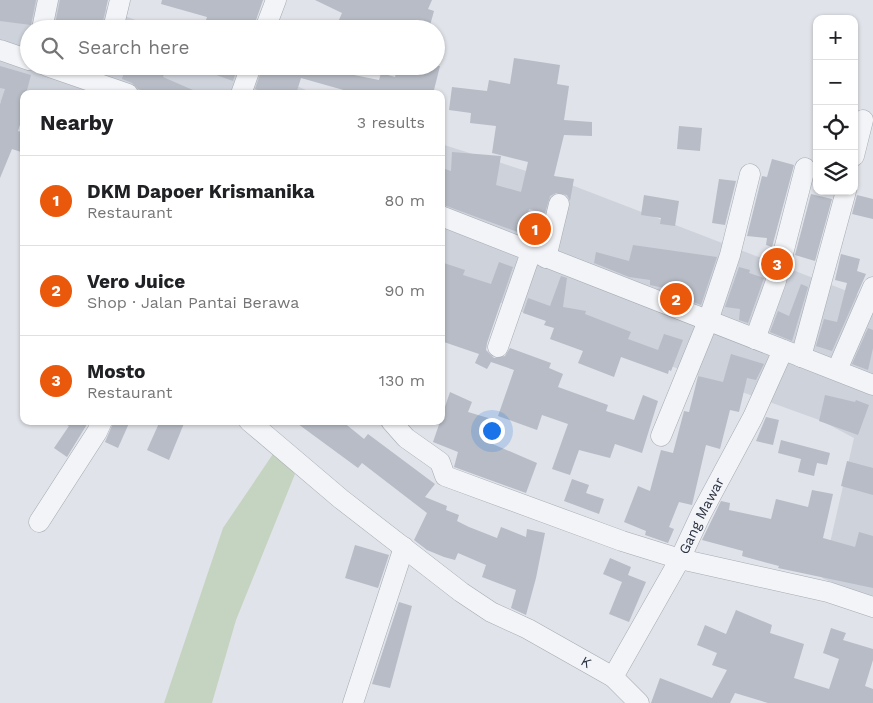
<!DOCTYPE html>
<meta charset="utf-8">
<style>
:root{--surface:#fff;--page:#f2f2f2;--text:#202124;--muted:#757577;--line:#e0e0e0;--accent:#ea580c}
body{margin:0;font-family:"Work Sans",sans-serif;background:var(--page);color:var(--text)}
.controls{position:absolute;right:15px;top:15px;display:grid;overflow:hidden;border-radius:10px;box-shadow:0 1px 4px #0004}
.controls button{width:45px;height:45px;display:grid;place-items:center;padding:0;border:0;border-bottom:1px solid var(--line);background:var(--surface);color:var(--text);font:25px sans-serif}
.you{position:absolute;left:491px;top:430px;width:18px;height:18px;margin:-12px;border:4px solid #fff;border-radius:50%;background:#1a73e8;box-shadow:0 0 0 8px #1a73e833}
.badge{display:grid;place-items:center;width:32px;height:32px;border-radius:50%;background:var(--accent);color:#fff;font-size:16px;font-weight:700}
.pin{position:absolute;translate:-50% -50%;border:2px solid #fff;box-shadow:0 1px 5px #0006}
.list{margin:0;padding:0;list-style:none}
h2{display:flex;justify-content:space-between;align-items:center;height:65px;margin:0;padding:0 20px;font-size:21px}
h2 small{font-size:16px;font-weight:400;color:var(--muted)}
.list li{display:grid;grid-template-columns:32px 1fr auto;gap:15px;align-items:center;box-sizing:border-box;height:90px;padding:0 20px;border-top:1px solid var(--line)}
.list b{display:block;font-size:19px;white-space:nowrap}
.list p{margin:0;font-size:16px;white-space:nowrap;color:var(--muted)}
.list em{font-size:16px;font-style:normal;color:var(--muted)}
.icon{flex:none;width:28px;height:28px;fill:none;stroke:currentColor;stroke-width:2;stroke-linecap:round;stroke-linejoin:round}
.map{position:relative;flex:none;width:873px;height:703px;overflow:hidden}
.search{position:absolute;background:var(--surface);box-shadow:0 1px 4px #0004;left:20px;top:20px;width:425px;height:55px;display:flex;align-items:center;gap:12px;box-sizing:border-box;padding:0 18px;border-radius:28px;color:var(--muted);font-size:19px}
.panel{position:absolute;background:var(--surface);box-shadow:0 1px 4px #0004;left:20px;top:90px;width:425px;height:335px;border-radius:10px}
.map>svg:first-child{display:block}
</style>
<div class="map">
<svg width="873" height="703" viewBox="0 0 873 703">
<rect width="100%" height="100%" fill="#e0e3e9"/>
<g fill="#ced2db">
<polygon points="0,0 85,0 158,29 29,29 29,66 252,66 315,94 24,94 24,108 0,102"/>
<polygon points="441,144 574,186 873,301 873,600 822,578 854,438 822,421 517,310 441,276"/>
</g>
<polygon fill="#c5d3c1" points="275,451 295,474 236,620 212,703 164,703 223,528"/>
<g fill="#b7bcc6">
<polygon points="0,0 36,0 31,25 0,21"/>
<polygon points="60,0 108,0 101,29 54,29"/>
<polygon points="162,0 263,0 253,29 203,29 207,17 161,4"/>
<polygon points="315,0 432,0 428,9 434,11 429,29 335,29 342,13"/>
<polygon points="127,22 141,27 141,29 125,29"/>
<polygon points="514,58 560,65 557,84 569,86 564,120 592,122 592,136 564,135 554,176 574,179 570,201 567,195 556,193 550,196 545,213 529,209 523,234 441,204 441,184 445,169 451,171 452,152 501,156 496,185 521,192 528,162 492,153 496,126 470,123 471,113 449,110 452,87 487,91 489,80 510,84"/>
<polygon points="0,66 31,75 26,94 24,94 24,112 18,131 24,133 24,153 12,149 0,178 0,104 5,89 0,88"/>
<polygon points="126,66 167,66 163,77 202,94 153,94 138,89 132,83 122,79"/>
<polygon points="197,66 238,66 233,81 197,68"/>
<polygon points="263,66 347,66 344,73 379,80 381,73 395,77 398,66 440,66 433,94 347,94 347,91 301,78 296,94 270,94 255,89"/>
<polygon points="679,126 702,128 700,151 677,149"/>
<polygon points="772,159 794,165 772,247 766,245 767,238 747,236 762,176 767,177"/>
<polygon points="719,179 736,181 725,225 712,223"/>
<polygon points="811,194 832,199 815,261 795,255"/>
<polygon points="644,195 679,201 675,226 660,224 661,218 641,215"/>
<polygon points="857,195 873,199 873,219 852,214"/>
<polygon points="633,245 717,257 701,305 673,294 674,290 650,285 650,280 629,277 594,263 596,252 629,261"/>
<polygon points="841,254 860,259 857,271 866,274 832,351 816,346 824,319 837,322 847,283 835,280"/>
<polygon points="441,262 465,270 463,275 491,284 499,262 513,267 487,343 486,350 494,358 505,356 510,348 551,363 549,368 563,374 558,387 608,405 606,411 634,420 643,395 658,401 642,453 615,444 610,458 579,450 570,475 552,469 568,424 542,415 537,430 498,416 514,370 491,362 487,369 475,363 479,354 441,341"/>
<polygon points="739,267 750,270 749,273 764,278 748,323 739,320 740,309 725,307"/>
<polygon points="561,276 567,278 563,307 586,311 585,314 631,332 628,339 658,350 664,334 683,340 671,371 669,370 668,374 621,357 614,377 578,363 583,351 550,339 554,328 544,325 546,321 523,313 528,298 550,306"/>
<polygon points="801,284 808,287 792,341 770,332 778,311 789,316"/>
<polygon points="868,328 873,330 873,348 868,370 852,364"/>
<polygon points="731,354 764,364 756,380 747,378 739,412 730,410 720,449 706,445 692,505 679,502 669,527 674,529 668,543 645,535 646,531 624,522 638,486 650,491 661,450 673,453 683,415 684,411 689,412 698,376 723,382"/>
<polygon points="450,392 472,402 468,412 495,420 488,442 537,463 526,493 454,467 458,452 433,442"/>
<polygon points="825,395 855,402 856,400 869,405 858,435 819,421"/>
<polygon points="766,417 779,420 773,445 756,441"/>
<polygon points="60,421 89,421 67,457 54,448 69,426"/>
<polygon points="114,421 130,421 118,448 105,442"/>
<polygon points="160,421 185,421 169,460 147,450"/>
<polygon points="294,421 342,421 364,439 368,434 435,484 425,497 447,506 446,510 459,515 457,521 469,527 497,538 501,527 526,537 527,529 545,533 536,578 526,615 511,608 516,590 482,577 486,565 458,553 455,560 444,557 427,550 414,540 427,513 362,463 358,468"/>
<polygon points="781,440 830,453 827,465 817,463 814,476 798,472 801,459 778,453"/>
<polygon points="847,461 873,468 873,495 841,486"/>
<polygon points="572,479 589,485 586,493 604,499 599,514 564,501"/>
<polygon points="812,490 833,494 823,538 855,547 859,532 873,536 873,588 778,568 779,566 742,556 743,551 702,540 721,501 730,503 729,510 771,519 776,499 808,507"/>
<polygon points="355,545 389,555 378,588 345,578"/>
<polygon points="610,558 631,567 628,575 646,582 629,622 609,614 622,582 603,574"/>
<polygon points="399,602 412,606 390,688 372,684"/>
<polygon points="736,610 772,625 770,633 804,644 794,678 829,689 839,659 823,653 831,628 846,633 843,640 873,649 873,660 865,686 873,689 873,703 768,703 735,693 730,703 651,703 660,678 712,698 727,670 712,665 717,653 697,645 705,625 726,634"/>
</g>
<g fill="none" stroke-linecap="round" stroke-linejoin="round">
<g stroke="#a5aab3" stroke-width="21">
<g id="minor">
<polyline points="42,29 48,0"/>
<polyline points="113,29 120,0"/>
<polyline points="265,29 276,0"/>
<polyline points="0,50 29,60"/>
<polyline points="47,66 128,94"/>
<polyline points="241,94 251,66"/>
<polyline points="854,156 863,120"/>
<polyline points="441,216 873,385"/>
<polyline points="546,258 559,204"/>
<polyline points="755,339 776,281 805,168"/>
<polyline points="498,347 531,252"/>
<polyline points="801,357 846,191"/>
<polyline points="837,370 873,287"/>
<path id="s1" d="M 249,421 L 341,499 L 461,592 L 491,612 L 528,629 L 613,677 L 639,703"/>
<polyline points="391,421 406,438 440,462 445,476 622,541 680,559 828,592 873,607"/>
<polyline points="661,436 708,321 730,255 750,174"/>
<polyline points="39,522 97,432 102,421"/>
<path id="s2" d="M 613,677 L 680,559 L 701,514 L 753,417 L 783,350"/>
<polyline points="353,703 404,547"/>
</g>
</g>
<use href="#minor" stroke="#f3f4f7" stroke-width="20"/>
</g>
<g text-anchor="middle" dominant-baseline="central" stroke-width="4" stroke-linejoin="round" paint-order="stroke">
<g font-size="14" fill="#293141" stroke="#f0f2f7">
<text stroke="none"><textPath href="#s2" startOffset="184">Gang Mawar</textPath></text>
<text stroke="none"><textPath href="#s1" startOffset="416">K</textPath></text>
</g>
</g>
</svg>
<div class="controls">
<button>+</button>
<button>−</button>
<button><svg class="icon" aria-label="locate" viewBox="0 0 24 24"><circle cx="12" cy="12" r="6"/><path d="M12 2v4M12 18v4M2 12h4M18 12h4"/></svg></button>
<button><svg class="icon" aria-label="layers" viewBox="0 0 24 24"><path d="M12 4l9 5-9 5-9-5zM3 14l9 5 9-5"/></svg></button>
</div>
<div class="you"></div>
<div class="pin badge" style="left:535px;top:229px">1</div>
<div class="pin badge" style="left:676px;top:299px">2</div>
<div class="pin badge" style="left:777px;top:264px">3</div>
<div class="search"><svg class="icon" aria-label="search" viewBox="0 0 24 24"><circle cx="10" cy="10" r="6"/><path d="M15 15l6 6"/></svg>Search here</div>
<section class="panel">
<h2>Nearby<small>3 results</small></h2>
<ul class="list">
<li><span class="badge">1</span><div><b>DKM Dapoer Krismanika</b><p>Restaurant</p></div><em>80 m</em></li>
<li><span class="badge">2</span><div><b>Vero Juice</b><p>Shop · Jalan Pantai Berawa</p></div><em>90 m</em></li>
<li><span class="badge">3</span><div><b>Mosto</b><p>Restaurant</p></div><em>130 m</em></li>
</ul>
</section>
</div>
